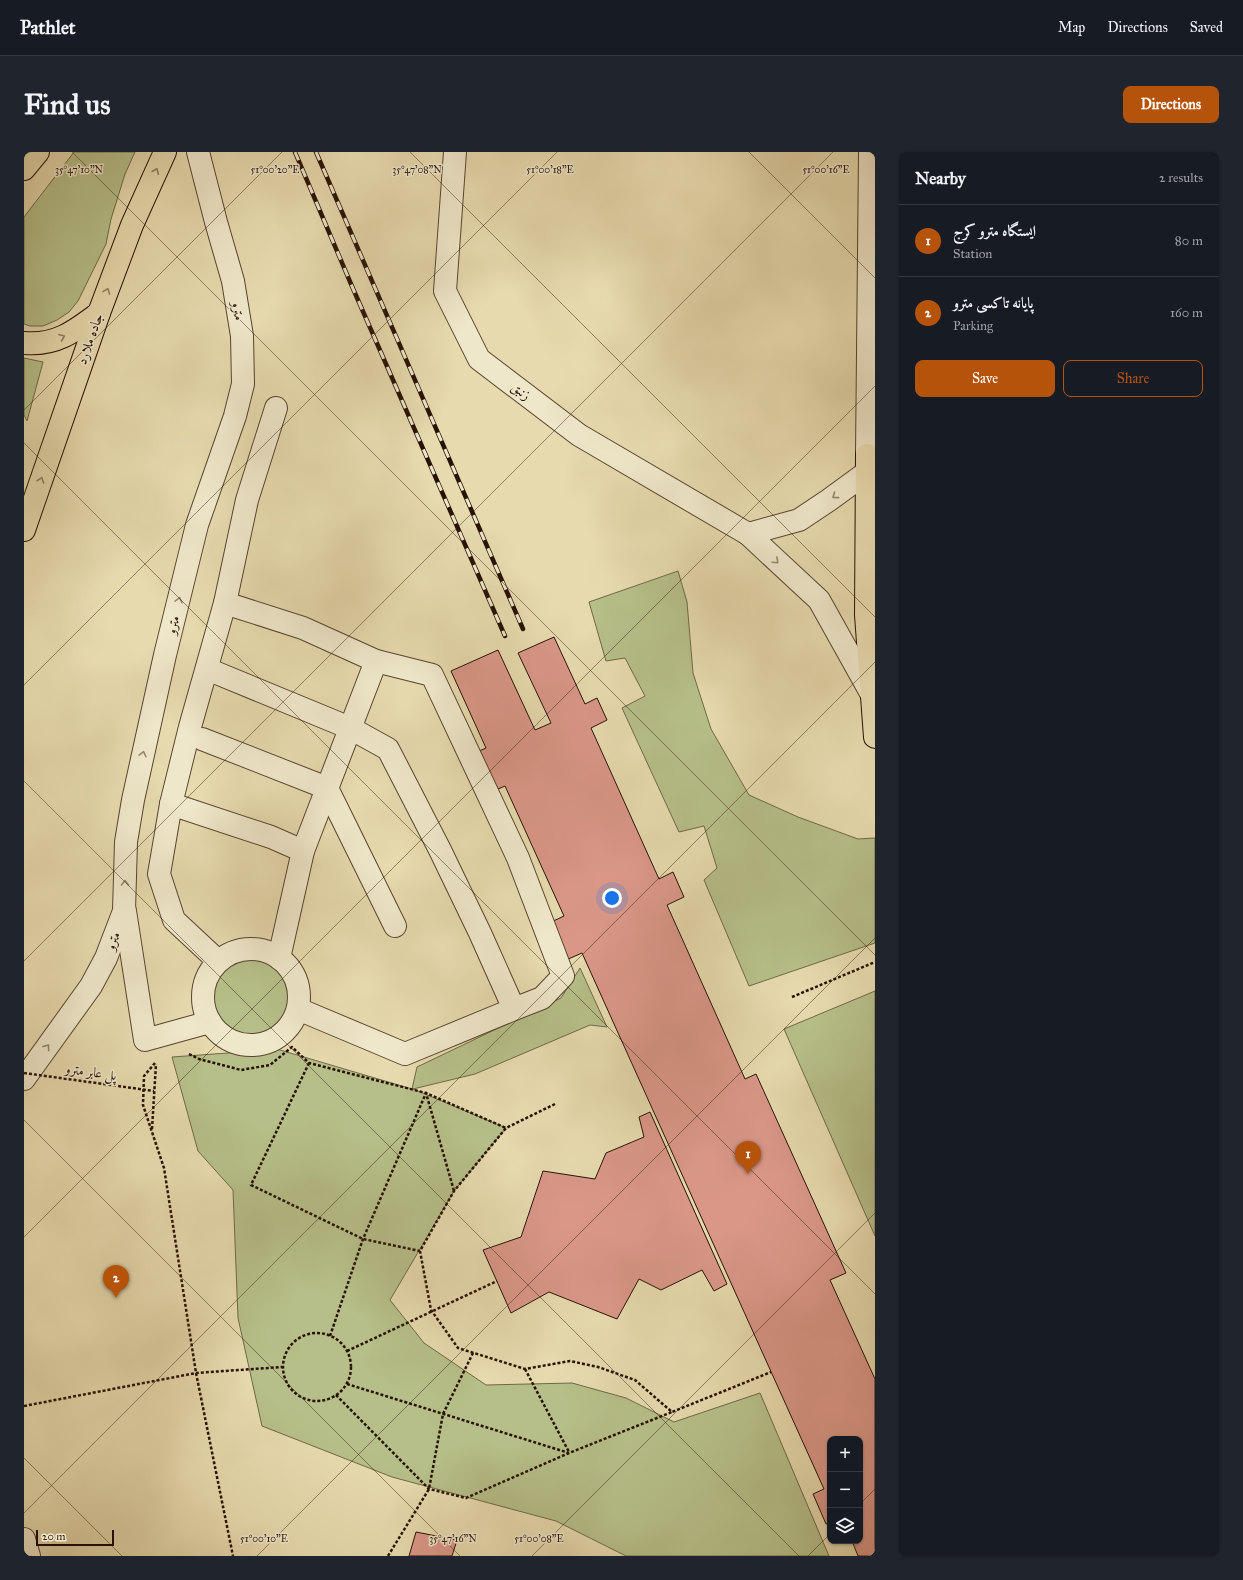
<!DOCTYPE html>
<meta charset="utf-8">
<style>
:root{--surface:#171b24;--page:#20242c;--text:#f1f3f6;--muted:#9ea1a6;--line:#363941;--accent:#b45309}
body{margin:0;font-family:"IM FELL Great Primer",Amiri,serif;background:var(--page);color:var(--text)}
.controls{position:absolute;right:12px;bottom:12px;display:grid;overflow:hidden;border-radius:8px;box-shadow:0 1px 3px #0004}
.controls button{width:36px;height:36px;display:grid;place-items:center;padding:0;border:0;border-bottom:1px solid var(--line);background:var(--surface);color:var(--text);font:20px sans-serif}
.scale{position:absolute;left:12px;bottom:10px;width:78px;box-sizing:border-box;padding-left:4px;border:2px solid #281205;border-top:0;font-size:11px;line-height:14px;white-space:nowrap;color:#281205;-webkit-text-stroke:3px #efe7ca;paint-order:stroke}
.you{position:absolute;left:588px;top:746px;width:14px;height:14px;margin:-10px;border:3px solid #fff;border-radius:50%;background:#1a73e8;box-shadow:0 0 0 6px #1a73e833}
.badge{display:grid;place-items:center;width:26px;height:26px;border-radius:50%;background:var(--accent);color:#fff;font-size:13px;font-weight:700}
.pin{position:absolute;translate:-50% -33px;filter:drop-shadow(0 1px 2px #0008)}
.pin::after{content:'';position:absolute;top:21px;width:14px;height:12px;background:inherit;clip-path:polygon(0 0,100% 0,50% 100%)}
.list{margin:0;padding:0;list-style:none}
h2{display:flex;justify-content:space-between;align-items:center;height:52px;margin:0;padding:0 16px;font-size:17px}
h2 small{font-size:13px;font-weight:400;color:var(--muted)}
.list li{display:grid;grid-template-columns:26px 1fr auto;gap:12px;align-items:center;box-sizing:border-box;height:72px;padding:0 16px;border-top:1px solid var(--line)}
.list b{display:block;font-size:15px;white-space:nowrap}
.list p{margin:0;font-size:13px;white-space:nowrap;color:var(--muted)}
.list em{font-size:13px;font-style:normal;color:var(--muted)}
.actions{display:flex;gap:8px;padding:12px 16px}
.actions a{flex:1;padding:9px 0;border:1px solid var(--accent);border-radius:8px;text-align:center;font-size:14px;color:var(--accent)}
.actions .main{background:var(--accent);color:#fff}
.icon{flex:none;width:22px;height:22px;fill:none;stroke:currentColor;stroke-width:2;stroke-linecap:round;stroke-linejoin:round}
.map{position:relative;flex:none;width:851px;height:1404px;overflow:hidden;border-radius:8px}
header{display:flex;align-items:center;gap:24px;box-sizing:border-box;height:56px;padding:0 20px;background:var(--surface);border-bottom:1px solid var(--line)}
header strong{font-size:19px}
nav{display:flex;gap:22px;margin-inline-start:auto;font-size:14px}
.intro{display:flex;align-items:center;justify-content:space-between;box-sizing:border-box;height:96px;padding:0 24px}
h1{margin:0;font-size:28px}
.button{padding:10px 18px;border-radius:8px;background:var(--accent);color:#fff;font-size:14px;font-weight:700}
main{display:flex;gap:24px;padding:0 24px}
aside{flex:1;background:var(--surface);border-radius:8px;box-shadow:0 1px 3px #0004}
.map>svg:first-child{display:block}
</style>
<header>
<strong>Pathlet</strong>
<nav><a>Map</a><a>Directions</a><a>Saved</a></nav>
</header>
<div class="intro"><h1>Find us</h1><a class="button">Directions</a></div>
<main>
<div class="map">
<svg width="851" height="1404" viewBox="0 0 851 1404">
<rect width="100%" height="100%" fill="#e6daae"/>
<filter id="stains"><feTurbulence type="fractalNoise" baseFrequency=".005" numOctaves="4"/><feColorMatrix values="0 0 0 0 .2 0 0 0 0 .09 0 0 0 0 .02 0 0 0 .5 -.17"/></filter>
<radialGradient id="worn" r=".72"><stop offset=".6" stop-color="#630" stop-opacity="0"/><stop offset="1" stop-color="#630" stop-opacity=".3"/></radialGradient>
<g fill="#b6bf89" stroke="#6f6847">
<polygon points="50,0 111,0 101,22 87,67 82,92 54,149 45,160 33,168 19,174 6,174 0,172 0,65"/>
<polygon points="0,206 19,210 3,269 0,263"/>
<polygon points="654,419 663,450 669,521 687,577 725,643 774,665 834,687 851,686 851,791 725,834 680,728 693,716 680,674 655,680 598,556 621,544 601,506 582,509 565,450"/>
<circle cx="227" cy="845" r="38"/>
<polygon points="556,816 583,875 566,873 451,922 389,937 482,976 430,1039 366,1148 400,1191 462,1233 548,1231 602,1246 650,1270 736,1241 805,1404 602,1404 532,1369 368,1325 238,1274 214,1166 209,1038 174,999 148,905 218,900 246,895 388,937 393,915 537,846"/>
<polygon points="851,839 851,1084 760,877"/>
</g>
<g fill="#da9788" stroke="#281205">
<polygon points="530,485 561,552 573,546 583,568 567,576 635,727 649,720 660,745 643,753 721,927 732,922 822,1121 806,1128 851,1227 851,1404 834,1404 828,1389 836,1389 836,1287 806,1287 806,1371 802,1372 789,1342 800,1337 558,801 542,808 525,771 540,764 481,634 461,643 444,604 462,596 427,519 474,498 511,578 527,571 494,501"/>
<polygon points="626,960 703,1132 690,1139 678,1118 637,1138 615,1127 593,1167 525,1140 487,1161 459,1098 497,1085 519,1019 571,1027 582,1001 620,985 615,965"/>
<polygon points="392,1380 433,1388 428,1404 385,1404"/>
</g>
<g fill="none" stroke-linecap="round" stroke-linejoin="round">
<g stroke="#58442f" stroke-width="24">
<g id="minor">
<polyline points="431,0 421,139 455,207 555,283 724,382 795,448 848,543"/>
<polyline points="843,303 846,0"/>
<polyline points="724,382 775,368 805,348 842,321"/>
<polyline points="201,451 279,476 352,509 408,523 494,706 539,824 518,846 490,857"/>
<polyline points="183,517 326,576 364,597 416,698 456,781 490,857 381,902 274,857"/>
<polyline points="178,587 303,636 371,774"/>
<polyline points="147,652 247,685 279,699"/>
<polyline points="101,759 121,888 186,870"/>
<circle cx="227" cy="845" r="48"/>
<polyline points="255,806 279,699 352,509"/>
<polyline points="194,809 150,768 135,722 147,652 166,575 201,451 223,348 252,256"/>
<polyline points="0,927 67,834 82,806 100,759 102,690 109,648 141,503 173,373 211,264 219,232 218,184 209,129 192,70 174,0"/>
<polyline points="0,1387 5,1404"/>
</g>
</g>
<g stroke="#281205" stroke-width="24">
<g id="major">
<polyline points="0,17 14,0"/>
<path d="M 0,191 C 32,194 51,179 75,161"/>
<polyline points="851,306 843,303 842,463 851,585"/>
<polyline points="0,378 75,161 108,73 141,0"/>
</g>
</g>
<g stroke="#281205" stroke-width="2.5" stroke-dasharray="3 2" stroke-linecap="butt">
<polyline points="768,845 851,810"/>
<polyline points="165,902 175,907 217,918 246,913 268,895 285,911 402,941 482,976"/>
<polyline points="131,911 120,924 119,953 140,1016 172,1221 209,1404"/>
<polyline points="285,911 227,1033 339,1087 396,1099"/>
<polyline points="531,952 482,976 430,1039 396,1099 407,1158 434,1196 501,1217 546,1209 574,1215 611,1228 648,1260 747,1220"/>
<polyline points="128,977 132,912"/>
<circle cx="293" cy="1215" r="34"/>
<polyline points="306,1184 339,1087 402,941 430,1039"/>
<polyline points="323,1199 473,1129"/>
<polyline points="501,1217 545,1300"/>
<polyline points="323,1232 545,1301"/>
<polyline points="312,1243 405,1337 442,1346 545,1301 648,1260"/>
<polyline points="0,1254 172,1221 258,1215"/>
<polyline points="364,1404 405,1337 419,1262 449,1201"/>
</g>
<use href="#minor" stroke="#efe7ca" stroke-width="22"/>
<use href="#major" stroke="#e6daae" stroke-width="22"/>
<g stroke="#281205" stroke-width="4.5">
<g id="rail">
<polyline points="271,0 327,132 481,484"/>
<polyline points="292,0 499,477"/>
</g>
</g>
<use href="#rail" stroke="#efe7ca" stroke-width="3" stroke-dasharray="9" stroke-linecap="butt"/>
<polyline stroke="#281205" stroke-width="2.5" stroke-dasharray="3 2" stroke-linecap="butt" points="0,921 130,939"/>
</g>
<defs><path id="oneway-chevron" d="M-2-3.5L2.5 0L-2 3.5" fill="none" stroke-width="1.6" stroke-linecap="round" stroke-linejoin="round"/></defs>
<g stroke="#908062">
<use href="#oneway-chevron" transform="translate(132 19) rotate(-67)"/>
<use href="#oneway-chevron" transform="translate(83 139) rotate(-69)"/>
<use href="#oneway-chevron" transform="translate(38 185) rotate(-23)"/>
<use href="#oneway-chevron" transform="translate(17 328) rotate(-71)"/>
</g>
<g stroke="#958771">
<use href="#oneway-chevron" transform="translate(811 344) rotate(144)"/>
<use href="#oneway-chevron" transform="translate(752 409) rotate(43)"/>
<use href="#oneway-chevron" transform="translate(155 448) rotate(-76)"/>
<use href="#oneway-chevron" transform="translate(119 602) rotate(-77)"/>
<use href="#oneway-chevron" transform="translate(101 731) rotate(-89)"/>
<use href="#oneway-chevron" transform="translate(23 895) rotate(-54)"/>
</g>
<path fill="none" stroke="#281205" stroke-width="1" stroke-opacity="0.45" d="M 48,0 L 851,803M 386,0 L 851,465M 725,0 L 851,126M 0,258 L 258,0M 0,291 L 851,1142M 0,533 L 533,0M 0,629 L 775,1404M 0,809 L 809,0M 0,968 L 436,1404M 0,1085 L 851,234M 0,1306 L 98,1404M 836,1352 L 851,1337M 0,1361 L 851,510M 233,1404 L 851,786M 508,1404 L 851,1061M 784,1404 L 806,1382"/>
<g text-anchor="middle" dominant-baseline="central" stroke-width="3" stroke-linejoin="round" paint-order="stroke">
<g font-size="14" fill="#281205" stroke="#efe7ca">
<text transform="translate(214 159) rotate(80)">مترو</text>
<text transform="translate(66 187) rotate(-71)">جاده ملارد</text>
<text transform="translate(497 239) rotate(37)">زنبق</text>
<text transform="translate(149 473) rotate(-76)">مترو</text>
<text transform="translate(89 789) rotate(-69)">مترو</text>
<text transform="translate(67 920) rotate(8)">پل عابر مترو</text>
</g>
</g>
<g font-size="10" text-anchor="middle" fill="#281205" stroke="#efe7ca" stroke-width="3" stroke-linejoin="round" paint-order="stroke">
<text x="55" y="21">35°47'10"N</text>
<text x="251" y="21">51°00'20"E</text>
<text x="393" y="21">35°47'08"N</text>
<text x="526" y="21">51°00'18"E</text>
<text x="802" y="21">51°00'16"E</text>
<text x="240" y="1390">51°00'10"E</text>
<text x="429" y="1390">35°47'16"N</text>
<text x="515" y="1390">51°00'08"E</text>
</g>
<rect width="100%" height="100%" filter="url(#stains)"/>
<rect width="100%" height="100%" fill="url(#worn)"/>
</svg>
<div class="controls">
<button>+</button>
<button>−</button>
<button><svg class="icon" aria-label="layers" viewBox="0 0 24 24"><path d="M12 4l9 5-9 5-9-5zM3 14l9 5 9-5"/></svg></button>
</div>
<div class="scale">20 m</div>
<div class="you"></div>
<div class="pin badge" style="left:724px;top:1022px">1</div>
<div class="pin badge" style="left:92px;top:1146px">2</div>
</div>
<aside>
<h2>Nearby<small>2 results</small></h2>
<ul class="list">
<li><span class="badge">1</span><div><b>ایستگاه مترو کرج</b><p>Station</p></div><em>80 m</em></li>
<li><span class="badge">2</span><div><b>پایانه تاکسی مترو</b><p>Parking</p></div><em>160 m</em></li>
</ul>
<div class="actions"><a class="main">Save</a><a>Share</a></div>
</aside>
</main>
